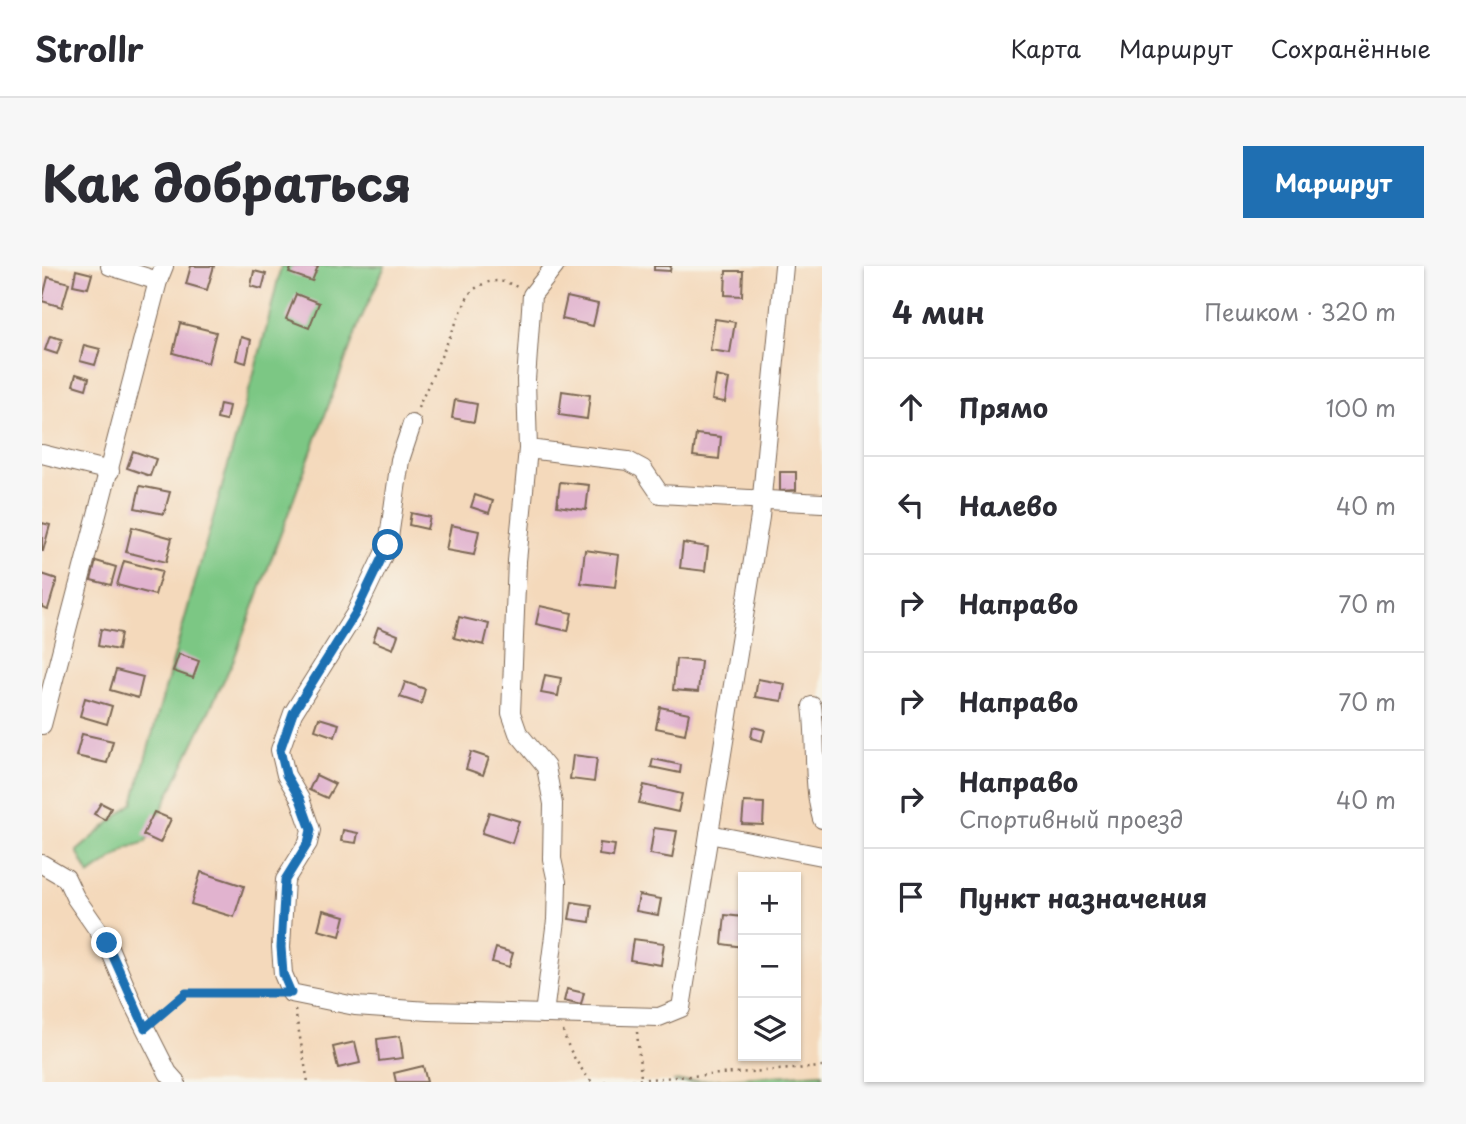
<!DOCTYPE html>
<html lang="ru">
<meta charset="utf-8">
<style>
:root{--surface:#fff;--page:#f7f7f7;--text:#2b2b33;--muted:#7c7c81;--line:#e1e1e2;--accent:#1f6fb2}
body{margin:0;font-family:"Playpen Sans",sans-serif;background:var(--page);color:var(--text)}
.controls{position:absolute;right:21px;bottom:21px;display:grid;overflow:hidden;border-radius:0px;box-shadow:0 2px 5px #0004}
.controls button{width:63px;height:63px;display:grid;place-items:center;padding:0;border:0;border-bottom:2px solid var(--line);background:var(--surface);color:var(--text);font:35px sans-serif}
.stop{position:absolute;width:21px;height:21px;margin:-16px;border:5px solid #1f6fb2;border-radius:50%;background:#fff}
.stop.end{background:#1f6fb2;border-color:#fff;box-shadow:0 2px 7px #0008}
.list{margin:0;padding:0;list-style:none}
h2{display:flex;justify-content:space-between;align-items:center;height:91px;margin:0;padding:0 28px;font-size:30px}
h2 small{font-size:23px;font-weight:400;color:var(--muted)}
.list li{display:grid;grid-template-columns:46px 1fr auto;gap:21px;align-items:center;box-sizing:border-box;height:98px;padding:0 28px;border-top:2px solid var(--line)}
.list b{display:block;font-size:26px;white-space:nowrap}
.list p{margin:0;font-size:23px;white-space:nowrap;color:var(--muted)}
.list em{font-size:23px;font-style:normal;color:var(--muted)}
.icon{flex:none;width:38px;height:38px;fill:none;stroke:currentColor;stroke-width:2;stroke-linecap:round;stroke-linejoin:round}
.map{position:relative;flex:none;width:780px;height:816px;overflow:hidden;border-radius:0px}
header{display:flex;align-items:center;gap:42px;box-sizing:border-box;height:98px;padding:0 35px;background:var(--surface);border-bottom:2px solid var(--line)}
header strong{font-size:33px}
nav{display:flex;gap:38px;margin-inline-start:auto;font-size:24px}
.intro{display:flex;align-items:center;justify-content:space-between;box-sizing:border-box;height:168px;padding:0 42px}
h1{margin:0;font-size:49px}
.button{padding:18px 32px;border-radius:0px;background:var(--accent);color:#fff;font-size:24px;font-weight:700}
main{display:flex;gap:42px;padding:0 42px}
aside{flex:1;background:var(--surface);border-radius:0px;box-shadow:0 2px 5px #0004}
.map>svg:first-child{display:block}
</style>
<header>
<strong>Strollr</strong>
<nav><a>Карта</a><a>Маршрут</a><a>Сохранённые</a></nav>
</header>
<div class="intro"><h1>Как добраться</h1><a class="button">Маршрут</a></div>
<main>
<div class="map">
<svg width="780" height="816" viewBox="0 0 780 816">
<rect width="100%" height="100%" fill="#f7f3e8"/>
<filter id="ink" filterUnits="userSpaceOnUse"><feTurbulence type="fractalNoise" baseFrequency=".0143" numOctaves="2"/><feDisplacementMap in="SourceGraphic" scale="14" xChannelSelector="R" yChannelSelector="G"/><feConvolveMatrix kernelMatrix="1 2 1 2 8 2 1 2 1" color-interpolation-filters="sRGB"/></filter>
<filter id="wash" filterUnits="userSpaceOnUse"><feTurbulence type="fractalNoise" baseFrequency=".00686" numOctaves="4" result="noise"/><feDisplacementMap in="SourceGraphic" scale="28" xChannelSelector="R" yChannelSelector="G"/><feGaussianBlur stdDeviation="1.57" result="paint"/><feColorMatrix in="noise" values="0 0 0 0 0 0 0 0 0 0 0 0 0 0 0 0 0 1.4 0 .05"/><feComposite in="paint" operator="in"/></filter>
<g filter="url(#wash)">
<rect width="100%" height="100%" fill="#f4d9bb"/>
<g fill="#7cc784" stroke="#5c7851" stroke-width="2">
<polygon points="239,0 343,0 318,55 192,393 104,576 86,582 47,609 35,585 91,537 224,64"/>
<polygon points="780,807 780,816 631,816"/>
</g>
<g id="blocks">
<g fill="#e1b3cf">
<polygon points="149,0 172,0 165,24 144,18"/>
<polygon points="250,0 276,0 270,15 247,7"/>
<polygon points="612,0 629,0 628,5 612,4"/>
<polygon points="34,4 50,8 46,22 31,19"/>
<polygon points="212,5 224,8 220,23 209,20"/>
<polygon points="684,5 701,5 700,30 683,29"/>
<polygon points="6,11 27,17 20,41 0,35"/>
<polygon points="254,28 277,37 267,62 244,53"/>
<polygon points="525,31 556,38 551,60 520,53"/>
<polygon points="673,53 693,56 688,87 668,84"/>
<polygon points="138,57 174,66 166,97 131,87"/>
<polygon points="8,70 20,73 15,88 3,84"/>
<polygon points="199,71 209,74 204,97 194,94"/>
<polygon points="42,79 58,83 53,99 38,95"/>
<polygon points="34,108 47,112 44,123 31,119"/>
<polygon points="674,110 687,113 683,136 670,134"/>
<polygon points="520,125 548,129 545,153 517,149"/>
<polygon points="413,134 435,138 432,156 410,152"/>
<polygon points="178,138 187,140 184,155 175,153"/>
<polygon points="654,168 679,171 677,193 651,190"/>
<polygon points="91,185 114,193 108,210 85,202"/>
<polygon points="738,206 754,206 754,224 738,225"/>
<polygon points="518,216 547,219 544,244 515,240"/>
<polygon points="98,220 128,226 122,248 93,242"/>
<polygon points="433,229 451,235 447,247 429,241"/>
<polygon points="369,247 388,251 385,263 367,259"/>
<polygon points="0,257 8,259 1,285 0,285"/>
<polygon points="409,259 437,265 432,289 404,284"/>
<polygon points="90,261 130,272 124,296 84,286"/>
<polygon points="641,277 666,281 663,305 638,302"/>
<polygon points="543,284 577,289 573,321 539,317"/>
<polygon points="54,295 74,301 69,319 49,314"/>
<polygon points="82,295 120,305 113,329 75,319"/>
<polygon points="0,308 15,313 6,343 0,341"/>
<polygon points="498,340 530,347 526,365 494,358"/>
<polygon points="417,351 447,358 442,379 412,372"/>
<polygon points="336,361 356,369 351,383 331,375"/>
<polygon points="59,363 79,367 76,384 56,380"/>
<polygon points="137,388 157,395 151,412 131,405"/>
<polygon points="634,393 659,395 656,426 631,424"/>
<polygon points="74,404 101,411 96,432 68,424"/>
<polygon points="503,409 519,412 516,430 499,427"/>
<polygon points="716,413 743,418 740,435 713,431"/>
<polygon points="363,416 383,423 379,438 358,431"/>
<polygon points="43,432 70,440 65,458 38,450"/>
<polygon points="618,441 647,447 643,468 614,462"/>
<polygon points="277,452 297,458 293,471 273,464"/>
<polygon points="711,461 723,464 720,475 709,472"/>
<polygon points="40,468 71,475 65,497 34,490"/>
<polygon points="429,486 447,492 441,509 424,503"/>
<polygon points="531,489 555,492 552,516 528,513"/>
<polygon points="611,493 639,499 638,507 609,501"/>
<polygon points="274,509 293,518 285,532 267,524"/>
<polygon points="602,519 640,528 636,546 597,537"/>
<polygon points="702,536 722,537 721,559 700,558"/>
<polygon points="59,537 69,542 63,554 52,548"/>
<polygon points="112,546 129,553 118,577 101,569"/>
<polygon points="447,546 477,555 470,577 440,567"/>
<polygon points="612,562 635,565 630,592 608,588"/>
<polygon points="301,564 316,567 314,577 299,575"/>
<polygon points="558,577 573,579 571,591 557,589"/>
<polygon points="159,606 202,620 192,651 149,638"/>
<polygon points="597,629 619,633 616,649 594,645"/>
<polygon points="530,636 550,639 548,656 527,653"/>
<polygon points="281,644 303,650 298,670 276,664"/>
<polygon points="683,649 701,651 701,681 680,678"/>
<polygon points="591,673 622,677 619,699 588,694"/>
<polygon points="454,682 471,687 467,701 450,696"/>
<polygon points="525,723 542,727 539,739 522,735"/>
<polygon points="358,770 361,792 337,795 335,773"/>
<polygon points="313,776 318,797 296,802 291,781"/>
<polygon points="381,800 385,816 354,816 352,807"/>
</g>
</g>
</g>
<g filter="url(#ink)">
<use href="#blocks" fill-opacity="0" stroke="#7c6755" stroke-width="2"/>
<g fill="none" stroke-linecap="round" stroke-linejoin="round">
<g stroke="#7c6755" stroke-width="20">
<g id="minor">
<polyline points="68,0 116,15"/>
<polyline points="513,0 490,29 484,114 486,183 586,195 601,203 618,228 780,237"/>
<polyline points="370,158 358,194 346,279 313,348 251,447 238,484 244,509 258,533 269,564 266,577 243,614 239,681 241,708 249,727 313,740 387,745 617,751 639,742 718,251 742,0"/>
<polyline points="486,183 475,295 469,447 476,467 504,501 511,538 510,593 515,616 514,654 502,748"/>
<polyline points="0,188 68,205"/>
<path d="M 770,440 C 775,477 770,518 780,553"/>
<polyline points="0,459 116,15 122,0"/>
<polyline points="667,568 780,590"/>
<polyline points="0,598 24,612 33,631 65,677 90,736 126,807 134,816"/>
</g>
</g>
<g stroke="#7c6755" stroke-width="2.5" stroke-dasharray="2 5" stroke-linecap="butt">
<path d="M 376,142 L 427,28 C 441,14 457,11 475,21"/>
<polyline points="253,744 266,816"/>
<polyline points="117,750 144,728 231,727"/>
<path d="M 521,765 C 527,785 536,800 550,816"/>
<polyline points="595,766 599,812"/>
<polyline points="562,816 780,801"/>
</g>
<use href="#minor" stroke="#fff" stroke-width="18"/>
</g>
</g>
<g fill="none" stroke-linecap="round" stroke-linejoin="round" filter="url(#ink)">
<polyline stroke="#1f6fb2" stroke-width="9" points="65,677 103,762 144,727 249,727 241,708 239,681 243,614 266,577 269,564 258,533 244,509 238,484 251,447 313,348 346,279"/>
</g>
</svg>
<div class="controls">
<button>+</button>
<button>−</button>
<button><svg class="icon" aria-label="layers" viewBox="0 0 24 24"><path d="M12 4l9 5-9 5-9-5zM3 14l9 5 9-5"/></svg></button>
</div>
<div class="stop" style="left:346px;top:279px"></div>
<div class="stop end" style="left:65px;top:677px"></div>
</div>
<aside>
<h2>4 мин<small>Пешком · 320 m</small></h2>
<ul class="list">
<li><svg class="icon" aria-label="ahead" viewBox="0 0 24 24"><path d="M12 20V5M6 11l6-6 6 6"/></svg><div><b>Прямо</b></div><em>100 m</em></li>
<li><svg class="icon" aria-label="left" viewBox="0 0 24 24"><path d="M17 20v-9H6M10 6l-5 5 5 5"/></svg><div><b>Налево</b></div><em>40 m</em></li>
<li><svg class="icon" aria-label="right" viewBox="0 0 24 24"><path d="M7 20v-9h11M14 6l5 5-5 5"/></svg><div><b>Направо</b></div><em>70 m</em></li>
<li><svg class="icon" aria-label="right" viewBox="0 0 24 24"><path d="M7 20v-9h11M14 6l5 5-5 5"/></svg><div><b>Направо</b></div><em>70 m</em></li>
<li><svg class="icon" aria-label="right" viewBox="0 0 24 24"><path d="M7 20v-9h11M14 6l5 5-5 5"/></svg><div><b>Направо</b><p>Спортивный проезд</p></div><em>40 m</em></li>
<li><svg class="icon" aria-label="arrive" viewBox="0 0 24 24"><path d="M6 21V4h12l-3 4 3 4H6"/></svg><div><b>Пункт назначения</b></div></li>
</ul>
</aside>
</main>
